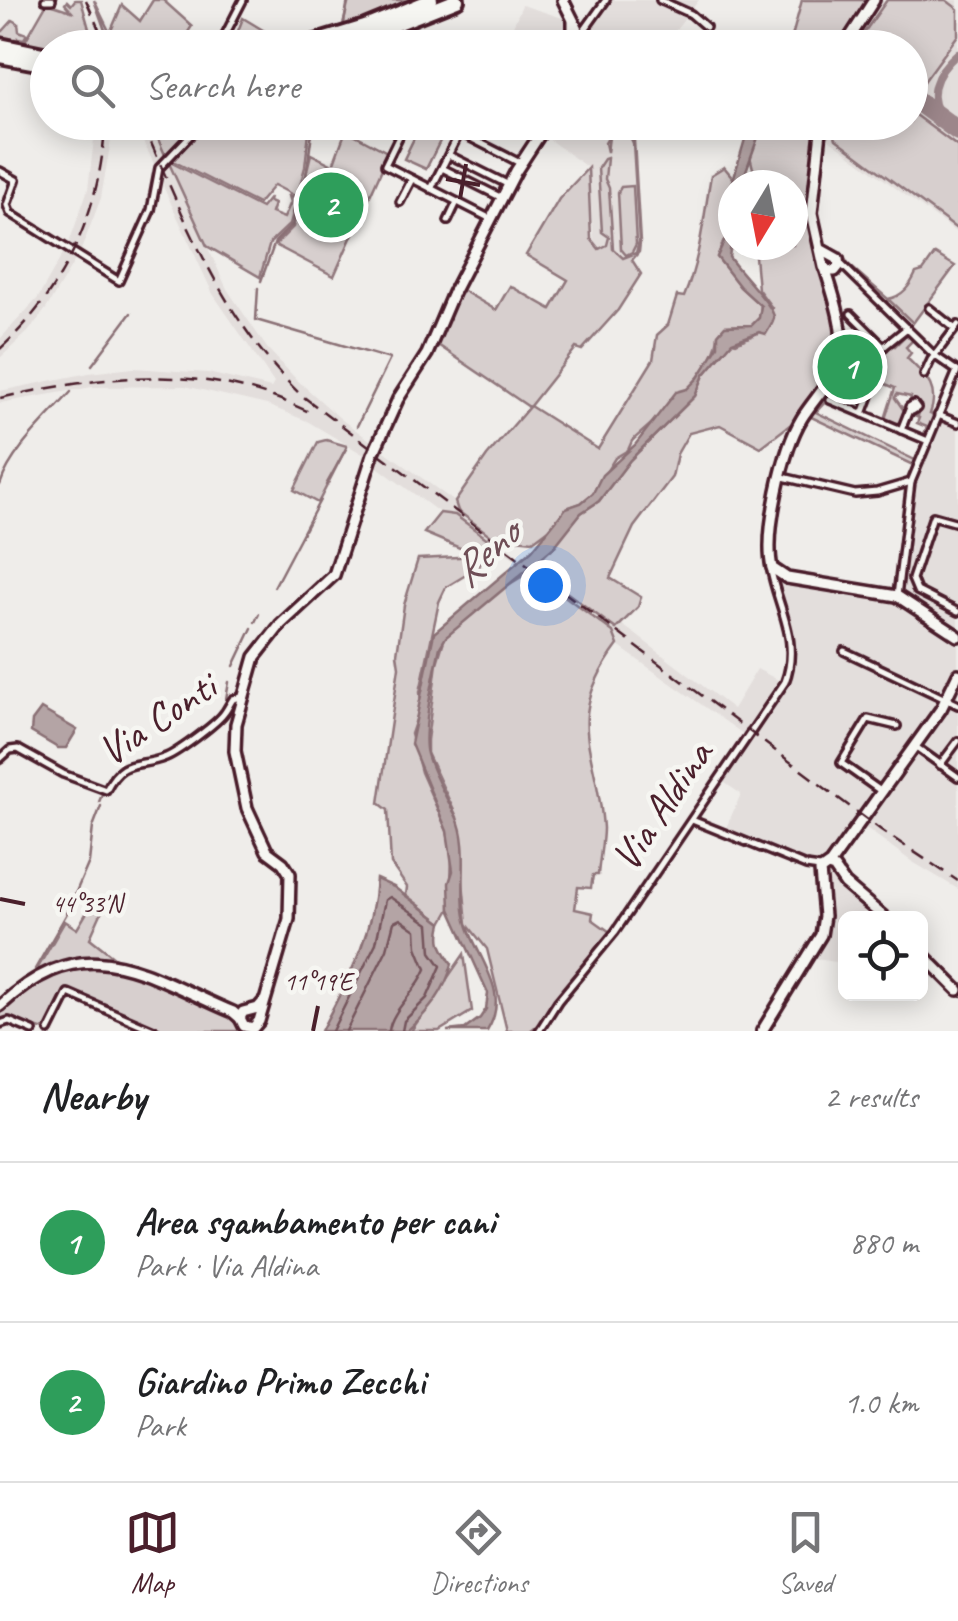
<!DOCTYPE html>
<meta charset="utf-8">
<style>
:root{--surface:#fff;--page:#f2f2f2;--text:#202124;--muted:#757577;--line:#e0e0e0;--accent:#4a1f2b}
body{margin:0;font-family:Caveat,sans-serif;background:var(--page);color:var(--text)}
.controls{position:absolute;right:30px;bottom:30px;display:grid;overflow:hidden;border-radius:15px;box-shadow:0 5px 25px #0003}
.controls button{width:90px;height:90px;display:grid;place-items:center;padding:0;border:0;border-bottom:2px solid var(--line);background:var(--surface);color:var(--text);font:50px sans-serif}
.compass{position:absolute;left:718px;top:170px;width:90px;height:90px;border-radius:50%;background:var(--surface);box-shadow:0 5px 25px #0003;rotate:190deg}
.you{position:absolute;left:545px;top:585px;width:35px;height:35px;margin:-25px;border:8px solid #fff;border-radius:50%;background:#1a73e8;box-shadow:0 0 0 15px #1a73e833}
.badge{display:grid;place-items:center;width:65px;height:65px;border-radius:50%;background:var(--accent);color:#fff;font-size:32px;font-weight:700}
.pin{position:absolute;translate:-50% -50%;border:5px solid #fff;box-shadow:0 2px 10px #0006}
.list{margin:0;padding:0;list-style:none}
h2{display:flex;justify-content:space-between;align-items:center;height:130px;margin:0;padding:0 40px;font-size:42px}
h2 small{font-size:32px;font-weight:400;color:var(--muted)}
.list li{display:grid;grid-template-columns:65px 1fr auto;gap:30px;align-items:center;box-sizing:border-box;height:160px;padding:0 40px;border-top:2px solid var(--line)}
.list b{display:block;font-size:38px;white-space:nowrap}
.list p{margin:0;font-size:32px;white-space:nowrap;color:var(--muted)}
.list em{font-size:32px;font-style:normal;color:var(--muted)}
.icon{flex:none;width:55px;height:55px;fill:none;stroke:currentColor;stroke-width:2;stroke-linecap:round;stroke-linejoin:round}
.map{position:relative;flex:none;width:958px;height:1031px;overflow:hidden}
.search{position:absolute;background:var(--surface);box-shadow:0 5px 25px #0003;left:30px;right:30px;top:30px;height:110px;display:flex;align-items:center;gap:25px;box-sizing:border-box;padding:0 35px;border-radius:55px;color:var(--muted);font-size:38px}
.sheet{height:450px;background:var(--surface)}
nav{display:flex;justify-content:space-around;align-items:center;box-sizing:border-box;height:140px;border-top:2px solid var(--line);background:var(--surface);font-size:28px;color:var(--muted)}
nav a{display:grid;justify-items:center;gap:5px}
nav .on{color:var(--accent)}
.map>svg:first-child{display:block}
</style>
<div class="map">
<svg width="958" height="1031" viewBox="0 0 958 1031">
<rect width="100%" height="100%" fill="#efedea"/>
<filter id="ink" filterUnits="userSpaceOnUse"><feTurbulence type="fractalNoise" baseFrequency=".01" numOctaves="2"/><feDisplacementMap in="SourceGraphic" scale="20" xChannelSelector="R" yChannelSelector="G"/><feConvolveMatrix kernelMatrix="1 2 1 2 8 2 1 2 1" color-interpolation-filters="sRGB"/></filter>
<g filter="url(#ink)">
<g fill="#e3dedc">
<polygon points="609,0 699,0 663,47 577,48"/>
<polygon points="883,0 958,0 958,234 825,136 827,123 910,122 910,48 847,47"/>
<polygon points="522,5 569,20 571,47 542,47 510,33"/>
<polygon points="96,123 111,123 111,140 101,198 81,250 46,309 28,332 0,358 0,339 38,298 69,243 88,189"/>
<polygon points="134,123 151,123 166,157 162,162 168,161 227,289 267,348 296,379 342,420 455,502 458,512 615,629 621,624 635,634 733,709 757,669 782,682 787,675 791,658 781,608 767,576 904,594 899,581 912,479 939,416 958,425 958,889 911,861 866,828 832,866 869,904 861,918 846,918 845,945 835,962 811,958 822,916 817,877 805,869 722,837 741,794 722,781 746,736 618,646 613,632 456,515 440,513 372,463 371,453 366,456 307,421 267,405 185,386 92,387 0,403 0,391 89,373 133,368 208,373 271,388 274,383 213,294 163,186 160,167 158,164 155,166"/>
<polygon points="552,123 633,123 640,243 635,258 613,261 594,244 588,168 543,135"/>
</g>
<g fill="#d7cfce" stroke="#90777c" stroke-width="2.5">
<polygon points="75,0 81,0 94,47 48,48 47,51 0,41 0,30 3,31 13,20 18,23 19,31 27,34 24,39 18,38 17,42 24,43 47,3 71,11 65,4 67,1 71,5"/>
<polygon points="94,0 110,33 122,5 140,21 153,0 163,0 192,26 181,43 188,47 111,47"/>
<polygon points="349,0 424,0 342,30"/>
<polygon points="802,0 869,0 839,47 789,48"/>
<polygon points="887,0 946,0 958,9 958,35 920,87 911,80 910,48 850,47 861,37"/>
<polygon points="243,18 268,33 265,37 262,35 259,45 236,48 233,44"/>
<polygon points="911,112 958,147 958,230 836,139 831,123 910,122"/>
<polygon points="151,123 199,123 166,157"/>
<polygon points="205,123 310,123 305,167 297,197 274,185 258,204 171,160 169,158"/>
<path d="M 617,123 L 633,123 L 640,243 L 639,252 L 632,260 L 641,274 L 618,310 L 582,350 L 576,348 L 530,406 L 598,449 L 653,360 L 657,335 L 668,325 L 677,296 L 684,297 C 700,259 704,216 711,175 L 724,167 L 734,179 L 727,201 L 728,232 L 717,257 L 740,287 L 761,306 L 759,318 L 752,325 L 725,326 L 718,334 C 717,372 659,416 632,441 L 628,450 L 615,458 L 593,493 L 581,503 L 567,508 L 549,529 L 533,541 L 515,539 L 503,545 L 458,511 L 455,502 L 487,456 L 529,407 L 435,343 L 460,289 L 496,310 L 510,286 L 551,309 L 568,280 L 526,255 L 559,199 L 588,168 L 591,239 L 599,249 L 607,245 L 609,237 L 602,232 L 598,168 L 604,159 L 607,158 L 605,179 L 609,188 L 613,249 L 623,258 L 636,253 L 639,241 L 633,143 L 629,134 L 620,131 L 609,137 L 607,152 L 605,143 Z"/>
<polygon points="759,123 821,123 811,207 843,346 808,411 761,447 720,425 689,433 677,454 672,477 634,527 610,578 641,597 638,607 616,629 534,568 581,513 599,501 630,460 695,396 704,375 732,342 736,343 760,332 772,308 758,289 754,245 793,245 793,185 757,185 750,156 757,140"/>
<polygon points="419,128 441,139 426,169 404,159"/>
<polygon points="346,130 389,153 334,276 275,245 293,227 311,154 333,165"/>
<polygon points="168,161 261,208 270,197 269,202 274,204 271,213 284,218 291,202 289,196 297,199 290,224 270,243 260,277 207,246"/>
<polygon points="633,186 636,244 632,252 626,255 621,249 618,192 621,187"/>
<path d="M 841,252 L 848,264 L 888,299 C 903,296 910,286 916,273 L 923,271 L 935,254 L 955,266 L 913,323 L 889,300 L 885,303 L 842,264 Z"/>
<path d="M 907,334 L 913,340 L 906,347 L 911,353 L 907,358 C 925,376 940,387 930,414 L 935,416 L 927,436 L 923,436 L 927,427 L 917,423 L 919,418 L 912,415 L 918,416 L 921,405 L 910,401 L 911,397 L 897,394 L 895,398 L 905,412 L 899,426 L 885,419 L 895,388 L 858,372 L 845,401 L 831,396 L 816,412 L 917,461 L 915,466 L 809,416 L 843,360 L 850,361 L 859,369 L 891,342 L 895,346 Z"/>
<polygon points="326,440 347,446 318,503 294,490 318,442"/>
<polygon points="440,513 455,515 500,548 493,558 481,562 479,567 446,587 439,602 420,692 421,705 411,734 421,772 447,831 452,855 450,909 442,923 406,895 407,887 391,864 388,810 379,803 399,667 397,654 404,605 418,559 479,556 424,533"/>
<path d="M 531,571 L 613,632 L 618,645 C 561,721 598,749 603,828 C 603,843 599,860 598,875 L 593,875 L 591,888 L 578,887 L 575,909 L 593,913 L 592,919 L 613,934 L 547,1017 L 530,1031 L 507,1031 L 487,949 L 467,924 L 457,817 L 427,753 L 427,740 L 437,663 L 445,637 L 505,587 Z"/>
<path d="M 93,902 L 103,909 L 90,938 L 119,961 C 87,954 64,960 35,973 L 65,921 L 77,929 Z"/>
<polygon points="464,954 472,1011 439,1031 411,1031"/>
<polygon points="93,964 127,971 232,1014 247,1031 159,1031 66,990 47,1031 11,1019 0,1023 0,1010 44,975"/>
</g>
<g fill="#b4a4a5" stroke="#8a6f74" stroke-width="2.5">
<path d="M 750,122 L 759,123 L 757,140 L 741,185 L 733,185 L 733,230 L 729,257 C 737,270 775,307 774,318 C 773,324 769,328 766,334 L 759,332 L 732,342 L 704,375 L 695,396 L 630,460 L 599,501 L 581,513 L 554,547 L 446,637 L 440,647 C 435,671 421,732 427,754 C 433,775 446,797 456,816 C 469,842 461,881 464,909 C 468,952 515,987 487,1031 L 447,1031 L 465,1029 L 480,1018 L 486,1009 L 488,993 L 450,909 L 449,883 L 453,871 L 447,831 L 411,744 L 434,633 L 532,550 L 566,508 L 581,503 L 593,493 L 602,475 L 635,445 L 676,392 L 687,389 L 698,378 L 718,346 L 718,334 L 725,326 L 752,325 L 759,318 L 761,306 L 740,287 L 717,257 L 728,232 L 727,201 Z"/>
<polygon points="41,709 77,730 66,748 58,748 31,732 32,721"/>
<path d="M 376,879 L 394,887 L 442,923 C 437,942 442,948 452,964 C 445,992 429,1011 407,1031 L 321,1031 C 348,978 372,940 376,879 Z"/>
</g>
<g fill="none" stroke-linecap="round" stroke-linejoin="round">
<g stroke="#74545c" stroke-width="2.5">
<polyline points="332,1031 376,943 385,900 390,897 429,924 431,952 441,966 427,998 404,1021 402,1031"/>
<path d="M 346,1031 L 387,949 L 394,922 L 400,919 L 416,930 L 417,947 L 426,969 C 416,993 391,1010 389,1031"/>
</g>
<g stroke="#8a6f74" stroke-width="2.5">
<polyline points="343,28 348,0"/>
<polyline points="313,129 314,122"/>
<polyline points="261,281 275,242 292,225 306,177 312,132"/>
<polyline points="258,288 256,320 390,359 357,426"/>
<polyline points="92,365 131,313"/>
<path d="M 0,485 C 11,451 47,419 71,392"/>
<polyline points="326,485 347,447"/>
<polyline points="274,587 320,500"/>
<polyline points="255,622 259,614"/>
<polyline points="234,666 252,628"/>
<polyline points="226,699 229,682"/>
<polyline points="176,749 217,717"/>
<path d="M 105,786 C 116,765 132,760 156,758"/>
<polyline points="99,802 103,792"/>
<polyline points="35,969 66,915 89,862 93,827 101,806"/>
<polyline points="0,1029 1,1027"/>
</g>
<path stroke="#9c868a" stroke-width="8" d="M 944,121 C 924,96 936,72 958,53"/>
<polyline stroke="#9c868a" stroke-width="20" points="913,98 958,131"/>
<g stroke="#4a1f2b" stroke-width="12">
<g id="street">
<polyline points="45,0 52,0"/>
<polyline points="660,0 691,14 706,27"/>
<polyline points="581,35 606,0"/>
<polyline points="223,48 225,35 243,0"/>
<polyline points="406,122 385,165 491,219"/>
<polyline points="439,122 520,163"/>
<polyline points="449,155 509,185"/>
<polyline points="442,168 502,198"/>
<polyline points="0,171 16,180 7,205 10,213 119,281 151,210 159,168 203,122"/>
<polyline points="431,189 465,122"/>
<polyline points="400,202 412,179"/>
<polyline points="448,221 457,202"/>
<polyline points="841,264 934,355 957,371"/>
<polyline points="929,308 954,328"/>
<polyline points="851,314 884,347"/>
<polyline points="871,357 907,328"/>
<polyline points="924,375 931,360 958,325"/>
<polyline points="830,400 928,441"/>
<polygon points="914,404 917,408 912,411 909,407"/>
<polyline points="863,414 872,390"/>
<polyline points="938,415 958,423"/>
<polyline points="901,430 909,410"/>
<polyline points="783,477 855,494 877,492 911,482"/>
<polyline points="958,523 933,516 912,579 917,591 958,612"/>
<polyline points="897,596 911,482 957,371"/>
<polyline points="844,651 958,705"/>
<polyline points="916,747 958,777"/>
<path d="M 0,759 L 10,750 L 18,749 L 63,774 L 106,790 C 123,756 137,769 166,757 C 178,752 218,723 225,712 C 228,708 230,703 233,699 L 242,697"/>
<polyline points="940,765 958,741"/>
<polyline points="882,792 841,763 868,719 897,726"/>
<polyline points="692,820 806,866 820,868"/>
<polyline points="0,1024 9,1021 33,1031"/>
<polyline points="49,1031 68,993 156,1031"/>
<path d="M 539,1031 L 558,1001 L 615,932 L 785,682 C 801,640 777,607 770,566"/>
</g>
</g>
<g stroke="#4a1f2b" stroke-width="16">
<g id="secondary">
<polyline points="563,0 578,30"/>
<polyline points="573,22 573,48"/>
<polyline points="843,48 874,0"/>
<polyline points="820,249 838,259 839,266 835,271 828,271 824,267 812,213 822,122"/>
<path d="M 825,268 C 832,291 845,327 841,352 C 837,377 815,397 802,418 C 783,449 764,533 772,568 L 787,578 L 897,596 L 958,636"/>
<polyline points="375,450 398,399 427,354 453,293 516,171 548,122"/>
<polyline points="828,866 834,868 845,884 885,918"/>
<polyline points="920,952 958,990"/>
<polyline points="265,1000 258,1008 243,1012 240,1018 244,1026 253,1028 259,1021 289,919 290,874 283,863 267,851 247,808 235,751 236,724 255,657 281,624 334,575 373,454"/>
<path d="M 0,1006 C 86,926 141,973 233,1012 L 240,1018"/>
<polyline points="762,1031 821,935 824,916 820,871 830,864 941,709 958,674"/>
</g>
</g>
<g stroke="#4a1f2b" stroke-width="20">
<g id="highway">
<polyline points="0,45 48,55"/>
<polyline points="296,48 365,27 431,0"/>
<polyline points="336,48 457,0"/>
<polyline points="0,56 48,65"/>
</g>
</g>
<use href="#street" stroke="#f6f6f2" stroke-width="5"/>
<use href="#secondary" stroke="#f6f6f2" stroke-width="9"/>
<use href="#highway" stroke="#f6f6f2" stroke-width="12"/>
<g stroke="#4a1f2b" stroke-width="2.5" stroke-dasharray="15 8" stroke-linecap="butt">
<polyline points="86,0 107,48"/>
<path d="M 142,122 C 185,220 222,319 301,395 L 881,830 L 958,881"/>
<path d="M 0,349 C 64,291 102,209 105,122"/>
<path d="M 0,398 C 109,374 209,362 313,414"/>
</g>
</g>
</g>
<path fill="none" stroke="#4a1f2b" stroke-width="4" d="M 446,179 L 480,185M 460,199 L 466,164M 0,899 L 25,904M 313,1031 L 318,1006"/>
<g text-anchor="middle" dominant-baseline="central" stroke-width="9" stroke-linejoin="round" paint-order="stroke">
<g font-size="42" fill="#4a1f2b" stroke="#f6f6f2">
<text transform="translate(157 719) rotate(-34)">Via Conti</text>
<text transform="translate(662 806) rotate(-56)">Via Aldina</text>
</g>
<g font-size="45" font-style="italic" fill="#6f4e56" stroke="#f6f6f2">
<text transform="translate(485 553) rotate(-43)">Reno</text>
</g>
</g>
<g font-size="25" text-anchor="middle" fill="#4a1f2b" stroke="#f6f6f2" stroke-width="9" stroke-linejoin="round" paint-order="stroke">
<text x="87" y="912">44°33'N</text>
<text x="318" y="990">11°19'E</text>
</g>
</svg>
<div class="controls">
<button><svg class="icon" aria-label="locate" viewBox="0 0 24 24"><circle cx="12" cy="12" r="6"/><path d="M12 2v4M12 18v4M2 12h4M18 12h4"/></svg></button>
</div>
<svg class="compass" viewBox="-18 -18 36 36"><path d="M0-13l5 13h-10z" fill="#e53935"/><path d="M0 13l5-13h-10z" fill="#757577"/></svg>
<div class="you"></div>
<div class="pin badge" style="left:850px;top:367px;background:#2e9e5b">1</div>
<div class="pin badge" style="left:331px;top:205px;background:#2e9e5b">2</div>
<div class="search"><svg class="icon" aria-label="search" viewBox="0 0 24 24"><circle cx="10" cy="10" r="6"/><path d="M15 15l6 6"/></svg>Search here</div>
</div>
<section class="sheet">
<h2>Nearby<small>2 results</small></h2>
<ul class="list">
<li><span class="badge" style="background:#2e9e5b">1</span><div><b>Area sgambamento per cani</b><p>Park · Via Aldina</p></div><em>880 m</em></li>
<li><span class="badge" style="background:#2e9e5b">2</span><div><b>Giardino Primo Zecchi</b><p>Park</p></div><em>1.0 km</em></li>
</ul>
</section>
<nav>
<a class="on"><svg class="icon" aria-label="map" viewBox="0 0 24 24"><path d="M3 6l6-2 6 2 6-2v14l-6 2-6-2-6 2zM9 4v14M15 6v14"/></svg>Map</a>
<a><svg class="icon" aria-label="directions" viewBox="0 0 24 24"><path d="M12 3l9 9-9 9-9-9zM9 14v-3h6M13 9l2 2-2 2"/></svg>Directions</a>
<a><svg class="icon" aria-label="saved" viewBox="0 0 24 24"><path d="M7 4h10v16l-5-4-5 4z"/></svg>Saved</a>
</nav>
